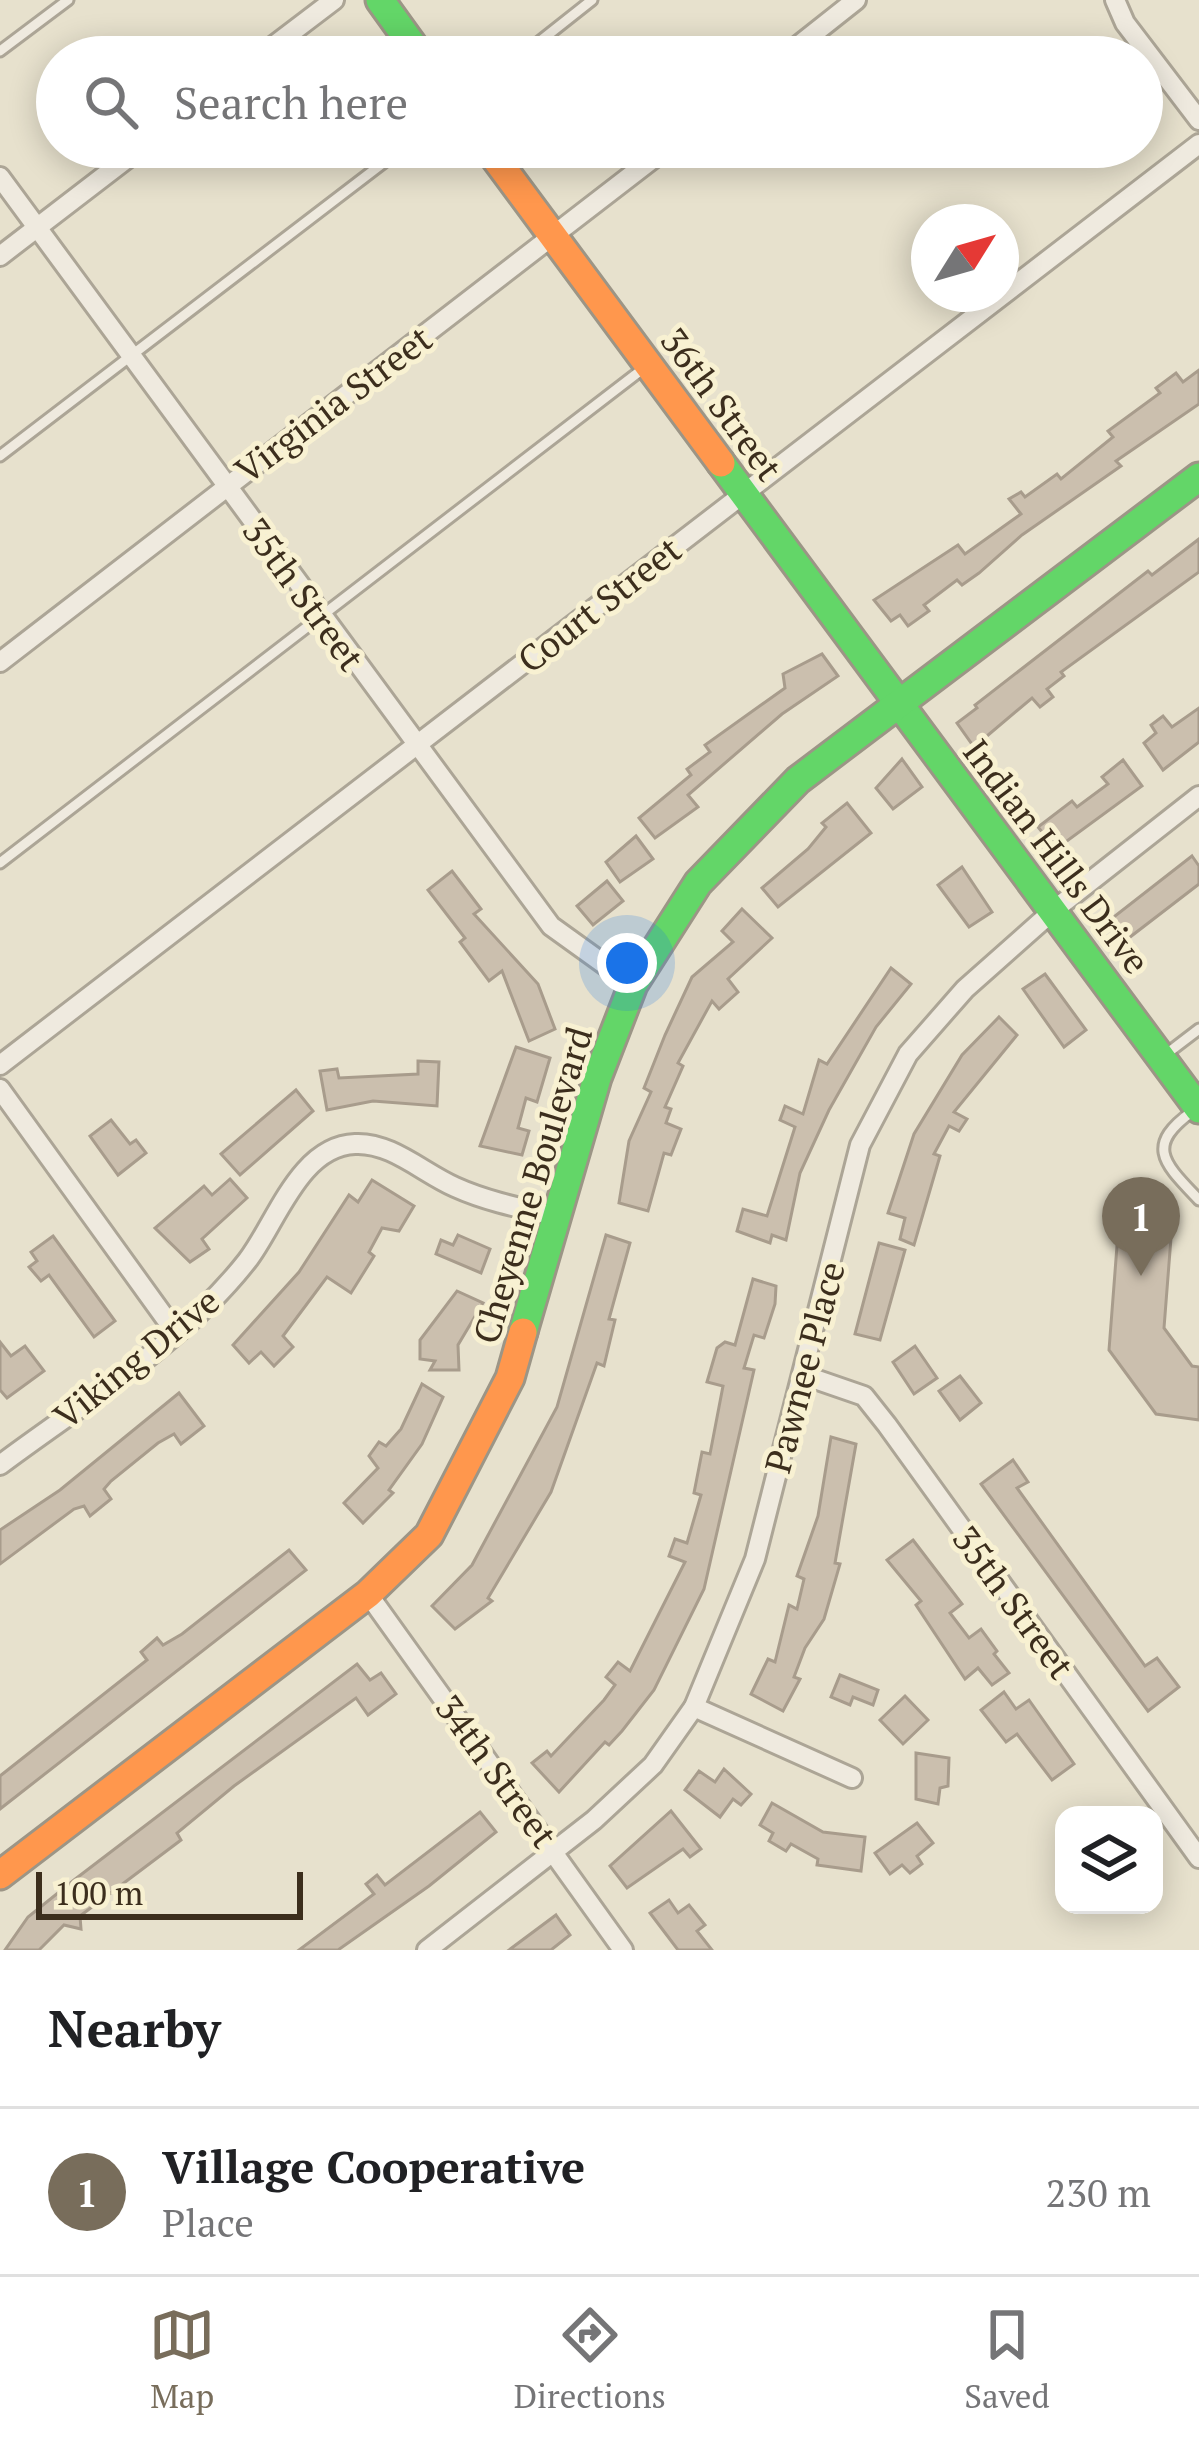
<!DOCTYPE html>
<style>
:root{--surface:#fff;--page:#f6f6f6;--text:#202124;--muted:#757577;--line:#e0e0e0;--accent:#786d5b}
body{margin:0;font-family:"PT Serif",serif;background:var(--page);color:var(--text)}
.controls{position:absolute;right:36px;bottom:36px;display:grid;overflow:hidden;border-radius:24px;box-shadow:0 6px 30px #0003}
.controls button{width:108px;height:108px;display:grid;place-items:center;padding:0;border:0;border-bottom:3px solid var(--line);background:var(--surface);color:var(--text);font:60px sans-serif}
.compass{position:absolute;left:911px;top:204px;width:108px;height:108px;border-radius:50%;background:var(--surface);box-shadow:0 6px 30px #0003;rotate:53deg}
.scale{position:absolute;left:36px;bottom:30px;width:267px;box-sizing:border-box;padding-left:12px;border:6px solid #3c2e1d;border-top:0;font-size:33px;line-height:42px;white-space:nowrap;color:#3c2e1d;-webkit-text-stroke:9px #f8f1d2;paint-order:stroke}
.you{position:absolute;left:627px;top:963px;width:42px;height:42px;margin:-30px;border:9px solid #fff;border-radius:50%;background:#1a73e8;box-shadow:0 0 0 18px #1a73e833}
.badge{display:grid;place-items:center;width:78px;height:78px;border-radius:50%;background:var(--accent);color:#fff;font-size:39px;font-weight:700}
.pin{position:absolute;translate:-50% -99px;filter:drop-shadow(0 3px 6px #0008)}
.pin::after{content:'';position:absolute;top:63px;width:42px;height:36px;background:inherit;clip-path:polygon(0 0,100% 0,50% 100%)}
.list{margin:0;padding:0;list-style:none}
h2{display:flex;justify-content:space-between;align-items:center;height:156px;margin:0;padding:0 48px;font-size:51px}
h2 small{font-size:39px;font-weight:400;color:var(--muted)}
.list li{display:grid;grid-template-columns:78px 1fr auto;gap:36px;align-items:center;box-sizing:border-box;height:168px;padding:0 48px;border-top:3px solid var(--line)}
.list b{display:block;font-size:45px;white-space:nowrap}
.list p{margin:0;font-size:39px;white-space:nowrap;color:var(--muted)}
.list em{font-size:39px;font-style:normal;color:var(--muted)}
.icon{flex:none;width:66px;height:66px;fill:none;stroke:currentColor;stroke-width:2;stroke-linecap:round;stroke-linejoin:round}
.map{position:relative;flex:none;width:1199px;height:1950px;overflow:hidden}
.search{position:absolute;background:var(--surface);box-shadow:0 6px 30px #0003;left:36px;right:36px;top:36px;height:132px;display:flex;align-items:center;gap:30px;box-sizing:border-box;padding:0 42px;border-radius:66px;color:var(--muted);font-size:45px}
.sheet{height:324px;background:var(--surface)}
nav{display:flex;justify-content:space-around;align-items:center;box-sizing:border-box;height:168px;border-top:3px solid var(--line);background:var(--surface);font-size:33px;color:var(--muted)}
nav a{display:grid;justify-items:center;gap:6px}
nav .on{color:var(--accent)}
.map>svg:first-child{display:block}
</style>
<div class="map">
<svg width="1199" height="1950" viewBox="0 0 1199 1950">
<rect width="100%" height="100%" fill="#e7e1cd"/>
<g fill="#cbbfae" stroke="#a89c8c" stroke-width="3">
<polygon points="1199,370 1199,404 1116,461 1121,466 1022,535 979,573 962,585 957,580 924,605 929,611 908,626 900,615 891,621 874,600 958,545 965,554 1021,514 1009,499 1021,492 1025,497 1057,474 1061,479 1113,437 1108,431 1160,393 1156,388 1176,373 1183,382"/>
<polygon points="1199,539 1199,572 1061,672 1064,676 1047,689 1053,697 1040,707 1032,698 974,747 957,723 977,708 975,705 1148,571 1152,575"/>
<polygon points="822,654 838,676 782,714 688,795 698,807 655,838 639,818 691,775 687,769 710,752 705,745 785,688 783,674"/>
<polygon points="1199,708 1199,742 1163,770 1144,743 1156,733 1151,725 1163,716 1172,727"/>
<polygon points="902,759 922,787 893,809 876,788"/>
<polygon points="1123,760 1142,786 1056,849 1038,827 1072,801 1077,807 1108,784 1102,777"/>
<polygon points="847,803 871,833 778,907 762,888 808,849 826,827 822,823"/>
<polygon points="636,836 653,859 620,882 606,862"/>
<polygon points="1192,856 1199,866 1199,884 1121,944 1106,923"/>
<polygon points="962,867 992,912 969,927 938,885"/>
<polygon points="452,871 481,909 474,914 538,984 555,1029 529,1041 502,971 489,981 460,942 465,938 428,890"/>
<polygon points="607,881 623,901 593,925 577,906"/>
<polygon points="742,909 772,938 728,979 738,992 719,1009 712,1001 678,1063 683,1066 665,1107 671,1109 666,1123 681,1129 671,1155 664,1153 648,1211 619,1203 629,1141 651,1092 644,1088 665,1035 692,977 733,942 722,931"/>
<polygon points="891,968 911,984 876,1027 829,1110 800,1173 786,1240 772,1235 770,1243 737,1231 743,1209 767,1216 795,1127 780,1120 785,1106 803,1114 819,1060 827,1064"/>
<polygon points="1045,974 1086,1030 1064,1047 1023,989"/>
<polygon points="999,1017 1017,1035 954,1112 967,1119 959,1131 949,1126 934,1154 940,1156 914,1245 900,1239 905,1218 888,1213 914,1134 962,1055"/>
<polygon points="516,1047 550,1058 537,1102 526,1098 518,1128 529,1131 522,1155 480,1146"/>
<polygon points="418,1061 439,1062 437,1106 373,1101 327,1110 320,1071 337,1069 339,1078 418,1074"/>
<polygon points="296,1090 313,1111 240,1175 221,1154"/>
<polygon points="111,1120 130,1144 136,1140 146,1153 118,1175 90,1136"/>
<polygon points="230,1179 247,1198 202,1239 209,1249 190,1262 155,1228 204,1186 212,1195"/>
<polygon points="372,1180 414,1206 399,1231 382,1228 369,1252 374,1256 351,1293 327,1277 283,1336 293,1347 274,1366 261,1352 249,1363 233,1345 299,1272 349,1195 358,1202"/>
<polygon points="1119,1220 1172,1225 1164,1328 1192,1366 1199,1367 1199,1420 1156,1414 1109,1350"/>
<polygon points="458,1235 490,1249 481,1273 436,1254 441,1240 453,1245"/>
<polygon points="606,1235 630,1243 609,1319 615,1320 604,1366 597,1363 551,1492 488,1598 492,1601 455,1629 432,1606 472,1565 557,1407"/>
<polygon points="53,1236 115,1321 94,1337 49,1275 41,1281 29,1267 37,1261 31,1252"/>
<polygon points="879,1243 905,1250 880,1340 855,1334"/>
<polygon points="753,1279 776,1286 775,1304 764,1338 754,1335 744,1368 754,1370 704,1589 654,1690 622,1731 609,1745 605,1742 559,1792 532,1763 547,1751 551,1756 604,1700 615,1685 606,1677 618,1662 630,1671 685,1562 669,1556 675,1539 687,1543 701,1495 694,1493 702,1452 710,1454 723,1386 707,1382 717,1348 725,1342 735,1345"/>
<polygon points="457,1291 483,1303 458,1345 459,1370 430,1370 435,1361 420,1359 420,1340"/>
<polygon points="0,1342 11,1356 25,1346 44,1371 7,1398 0,1390"/>
<polygon points="915,1346 937,1378 914,1394 893,1362"/>
<polygon points="960,1376 981,1403 960,1420 939,1391"/>
<polygon points="422,1384 443,1397 422,1444 389,1490 393,1493 363,1523 344,1503 378,1468 369,1456 379,1442 386,1446 401,1429"/>
<polygon points="179,1393 204,1426 181,1444 174,1434 158,1443 111,1481 104,1489 111,1499 90,1516 84,1506 74,1509 0,1564 0,1530 60,1490"/>
<polygon points="831,1437 856,1444 835,1563 840,1564 824,1619 805,1648 794,1677 800,1679 783,1711 751,1694 768,1659 775,1662 789,1605 797,1609 804,1579 797,1576 818,1516"/>
<polygon points="1013,1460 1028,1482 1017,1488 1145,1666 1157,1658 1179,1687 1148,1711 981,1484"/>
<polygon points="913,1540 962,1604 950,1613 969,1638 981,1629 997,1651 994,1654 1009,1673 992,1685 978,1668 965,1679 916,1605 921,1601 887,1560"/>
<polygon points="289,1550 306,1570 0,1809 0,1776 147,1660 141,1652 157,1638 163,1645 182,1634"/>
<polygon points="357,1664 370,1680 381,1673 396,1694 368,1715 356,1698 234,1786 177,1833 181,1840 80,1916 81,1929 64,1925 39,1950 5,1950 28,1917 74,1880"/>
<polygon points="840,1675 878,1690 873,1705 853,1697 850,1705 831,1697"/>
<polygon points="1004,1692 1016,1709 1029,1700 1074,1764 1052,1780 1017,1734 1006,1742 981,1710"/>
<polygon points="905,1696 928,1720 903,1744 880,1720"/>
<polygon points="916,1753 949,1758 948,1786 940,1788 938,1804 916,1799"/>
<polygon points="724,1769 751,1794 741,1805 733,1799 720,1817 685,1790 699,1771 715,1782"/>
<polygon points="772,1803 823,1832 865,1837 861,1871 817,1865 818,1859 791,1844 786,1851 769,1841 773,1833 760,1825"/>
<polygon points="671,1811 701,1849 690,1857 683,1849 627,1888 610,1866"/>
<polygon points="480,1812 496,1832 429,1886 338,1950 299,1950 374,1894 366,1884 377,1875 385,1885"/>
<polygon points="917,1823 933,1843 917,1856 922,1864 910,1873 902,1865 890,1874 875,1853"/>
<polygon points="669,1900 678,1913 689,1905 705,1925 697,1931 712,1950 678,1950 650,1913"/>
<polygon points="556,1915 570,1935 551,1950 509,1950"/>
</g>
<g fill="none" stroke-linecap="round" stroke-linejoin="round">
<g stroke="#aca596" stroke-width="15">
<g id="lane">
<polyline points="0,51 68,0"/>
<polyline points="520,57 592,0"/>
<polyline points="0,456 404,147"/>
<polyline points="0,863 644,368"/>
<polyline points="1165,1055 1199,1029"/>
<path d="M 1193,1111 C 1144,1146 1164,1163 1199,1200"/>
</g>
</g>
<g stroke="#aca596" stroke-width="24">
<g id="street">
<polyline points="1115,0 1125,23 1199,120"/>
<polyline points="259,57 334,0"/>
<polyline points="784,57 856,0"/>
<polyline points="0,177 551,926 633,985"/>
<polyline points="0,256 142,147"/>
<polyline points="0,662 668,147"/>
<polyline points="0,1065 1199,144"/>
<polyline points="0,1089 176,1333"/>
<polyline points="806,1376 864,1396 887,1425 1199,1858"/>
<path d="M 0,1465 C 84,1402 182,1344 247,1261 C 276,1224 299,1146 355,1144 C 391,1142 423,1173 455,1187 C 488,1202 525,1209 560,1217"/>
<polyline points="368,1594 623,1950"/>
<polyline points="694,1707 852,1778"/>
<polyline points="427,1950 594,1820 653,1765 694,1707 755,1559 860,1145 908,1054 965,989 1054,910 1199,796"/>
</g>
</g>
<g stroke="#9c9586" stroke-width="33">
<g id="fast">
<polyline points="380,0 421,57"/>
<polyline points="721,463 1199,1109"/>
<polyline points="523,1332 597,1078 633,985 698,883 798,780 1199,477"/>
</g>
</g>
<g stroke="#9c9586" stroke-width="33">
<g id="slow">
<polyline points="487,147 721,463"/>
<polyline points="0,1875 368,1594 429,1535 510,1378 523,1332"/>
</g>
</g>
<use href="#lane" stroke="#efeadf" stroke-width="9"/>
<use href="#street" stroke="#efeadf" stroke-width="18"/>
<use href="#fast" stroke="#63d668" stroke-width="27"/>
<use href="#slow" stroke="#ff974d" stroke-width="27"/>
</g>
<g text-anchor="middle" dominant-baseline="central" stroke-width="10" stroke-linejoin="round" paint-order="stroke">
<g font-size="36" fill="#3c2e1d" stroke="#f8f1d2">
<text transform="translate(333 404) rotate(-37)">Virginia Street</text>
<text transform="translate(722 404) rotate(54)">36th Street</text>
<text transform="translate(304 594) rotate(54)">35th Street</text>
<text transform="translate(599 604) rotate(-38)">Court Street</text>
<text transform="translate(1057 856) rotate(53)">Indian Hills Drive</text>
<text transform="translate(532 1185) rotate(-73)">Cheyenne Boulevard</text>
<text transform="translate(136 1358) rotate(-39)">Viking Drive</text>
<text transform="translate(804 1367) rotate(-75)">Pawnee Place</text>
<text transform="translate(1014 1602) rotate(54)">35th Street</text>
<text transform="translate(497 1771) rotate(54)">34th Street</text>
</g>
</g>
</svg>
<div class="controls">
<button><svg class="icon" aria-label="layers" viewBox="0 0 24 24"><path d="M12 4l9 5-9 5-9-5zM3 14l9 5 9-5"/></svg></button>
</div>
<svg class="compass" viewBox="-18 -18 36 36"><path d="M0-13l5 13h-10z" fill="#e53935"/><path d="M0 13l5-13h-10z" fill="#757577"/></svg>
<div class="scale">100 m</div>
<div class="you"></div>
<div class="pin badge" style="left:1141px;top:1276px">1</div>
<div class="search"><svg class="icon" aria-label="search" viewBox="0 0 24 24"><circle cx="10" cy="10" r="6"/><path d="M15 15l6 6"/></svg>Search here</div>
</div>
<section class="sheet">
<h2>Nearby<small></small></h2>
<ul class="list">
<li><span class="badge">1</span><div><b>Village Cooperative</b><p>Place</p></div><em>230 m</em></li>
</ul>
</section>
<nav>
<a class="on"><svg class="icon" aria-label="map" viewBox="0 0 24 24"><path d="M3 6l6-2 6 2 6-2v14l-6 2-6-2-6 2zM9 4v14M15 6v14"/></svg>Map</a>
<a><svg class="icon" aria-label="directions" viewBox="0 0 24 24"><path d="M12 3l9 9-9 9-9-9zM9 14v-3h6M13 9l2 2-2 2"/></svg>Directions</a>
<a><svg class="icon" aria-label="saved" viewBox="0 0 24 24"><path d="M7 4h10v16l-5-4-5 4z"/></svg>Saved</a>
</nav>
